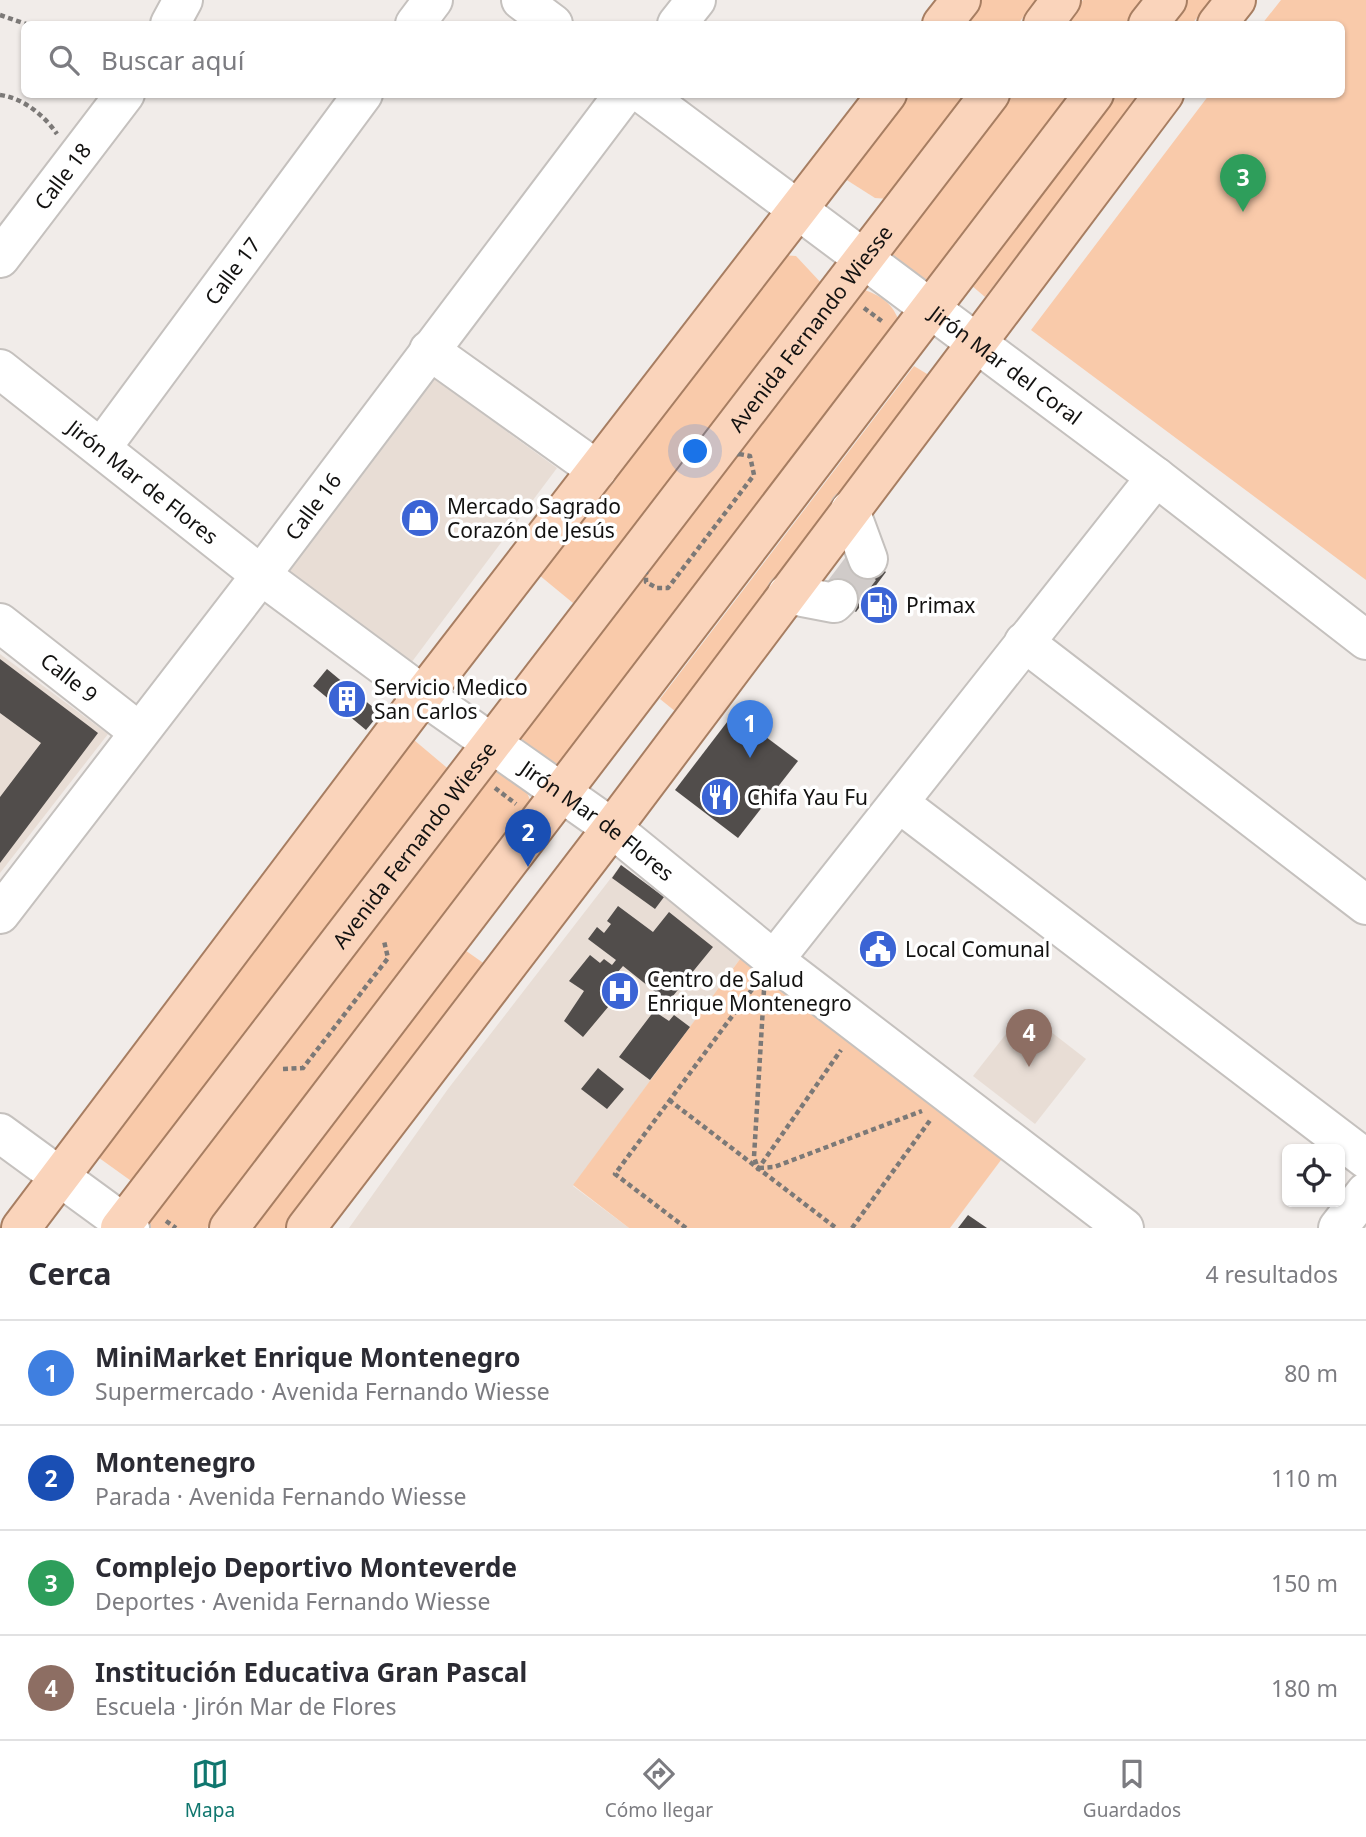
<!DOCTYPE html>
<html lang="es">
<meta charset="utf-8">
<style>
:root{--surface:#fff;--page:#f2f2f3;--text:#2b2b33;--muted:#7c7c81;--line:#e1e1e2;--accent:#0f766e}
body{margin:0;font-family:"Noto Sans",sans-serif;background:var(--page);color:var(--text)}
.controls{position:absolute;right:21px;bottom:21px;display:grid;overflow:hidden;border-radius:10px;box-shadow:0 2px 5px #0004}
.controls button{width:63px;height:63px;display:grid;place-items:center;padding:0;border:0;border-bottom:2px solid var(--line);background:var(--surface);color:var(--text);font:35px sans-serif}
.you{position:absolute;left:696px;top:452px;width:24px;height:24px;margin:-18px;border:5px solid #fff;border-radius:50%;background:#1a73e8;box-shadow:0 0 0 10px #1a73e833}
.badge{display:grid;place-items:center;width:46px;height:46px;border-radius:50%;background:var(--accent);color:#fff;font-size:23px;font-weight:700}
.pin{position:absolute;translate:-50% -58px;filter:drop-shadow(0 2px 4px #0008)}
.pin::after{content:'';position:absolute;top:37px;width:24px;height:21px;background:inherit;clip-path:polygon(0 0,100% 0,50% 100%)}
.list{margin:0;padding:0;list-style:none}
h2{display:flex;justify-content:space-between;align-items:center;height:91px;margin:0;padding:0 28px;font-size:30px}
h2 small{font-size:23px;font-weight:400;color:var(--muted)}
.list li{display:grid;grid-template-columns:46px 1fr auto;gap:21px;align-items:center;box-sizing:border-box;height:105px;padding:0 28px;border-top:2px solid var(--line)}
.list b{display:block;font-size:26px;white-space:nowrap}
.list p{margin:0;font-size:23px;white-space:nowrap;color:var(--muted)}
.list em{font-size:23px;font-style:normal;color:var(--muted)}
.icon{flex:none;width:38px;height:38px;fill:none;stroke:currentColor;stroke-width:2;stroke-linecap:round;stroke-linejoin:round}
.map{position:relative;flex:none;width:1366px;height:1228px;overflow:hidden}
.search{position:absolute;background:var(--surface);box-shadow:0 2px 5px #0004;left:21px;right:21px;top:21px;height:77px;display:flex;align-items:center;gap:18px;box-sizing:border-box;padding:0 24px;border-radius:10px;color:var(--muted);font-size:26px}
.sheet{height:511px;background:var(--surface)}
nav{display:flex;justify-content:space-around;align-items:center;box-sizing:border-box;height:98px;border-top:2px solid var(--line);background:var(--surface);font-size:19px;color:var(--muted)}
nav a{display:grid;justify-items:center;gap:4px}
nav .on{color:var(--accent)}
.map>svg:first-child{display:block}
</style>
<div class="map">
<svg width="1366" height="1228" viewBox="0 0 1366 1228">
<rect width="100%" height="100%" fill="#f1ece9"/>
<g fill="#e8ddd5">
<polygon points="429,375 557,468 408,667 283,567"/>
<polygon points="0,654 108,734 0,873"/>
<polygon points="621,865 743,955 573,1186 629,1228 349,1228 448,1089"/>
<polygon points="1024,1011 1086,1059 1035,1124 973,1076"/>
</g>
<g fill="#f9caaa">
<polygon points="975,0 1036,0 1018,24 957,24"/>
<polygon points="1083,0 1145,0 1126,24 1065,24"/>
<polygon points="1188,0 1211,0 1192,24 1170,24"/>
<polygon points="1281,0 1366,0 1366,580 1031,330 1209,95 1342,94 1342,24 1262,24"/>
<polygon points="904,95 966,95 888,199 875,198 842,177"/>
<polygon points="1011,95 1074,95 922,287 891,260 895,244"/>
<polygon points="1116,95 1139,95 985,297 971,285"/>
<polygon points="782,255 796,256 823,285 573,603 539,575"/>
<path d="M 865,290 C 882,296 894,305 899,322 L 555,770 L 514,748 L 515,727 L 853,292 Z"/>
<polygon points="914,366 937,380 681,716 660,699"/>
<polygon points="414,740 452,772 134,1183 95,1155"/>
<path d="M 489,768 C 508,772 527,784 531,804 L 207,1228 L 142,1228 Z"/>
<polygon points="462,948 489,967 286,1228 247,1228"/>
<polygon points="743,955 1007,1152 950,1228 629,1228 573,1185"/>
</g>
<g fill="#514d4b">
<polygon points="864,556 886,572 856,612 834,596"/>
<polygon points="0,659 98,733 0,863 0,797 41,743 0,713"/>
<polygon points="327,669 380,713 366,730 313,686"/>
<polygon points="734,713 798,761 738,838 675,790"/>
<polygon points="621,865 664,897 655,909 612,878"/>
<polygon points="618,906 653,932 669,912 713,947 668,1002 623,966 617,973 629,982 583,1037 564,1021 584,991 569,981 590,955 600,963 604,959 612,965 616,960 588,939 597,927 604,933 611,924 607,921"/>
<polygon points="654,1011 669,1021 674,1015 690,1027 650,1080 619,1057"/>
<polygon points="598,1068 624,1089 607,1109 581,1089"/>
<polygon points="968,1215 987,1228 958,1228"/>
</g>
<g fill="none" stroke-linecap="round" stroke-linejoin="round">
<polyline stroke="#d0cbc9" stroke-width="38" stroke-dasharray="38 19" stroke-linecap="butt" points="838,599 868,559"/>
<g stroke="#c5c1be" stroke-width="42">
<g id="minor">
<polyline points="521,0 553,24"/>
<polyline points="170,24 183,0"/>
<polyline points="415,24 433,0"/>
<polyline points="677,24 696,0"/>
<path id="s1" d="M 643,94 L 1156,477 L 1366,640"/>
<path id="s2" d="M 0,258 L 125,94"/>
<polyline points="429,350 597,470"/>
<path id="s3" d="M 0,369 L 261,575 L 423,695 L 612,828 L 774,960 L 1124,1228"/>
<path id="s4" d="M 102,447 L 363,94"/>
<polyline points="850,510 868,559"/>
<polyline points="787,594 834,603 838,599"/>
<path id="s5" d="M 0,623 L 138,731"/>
<polyline points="1024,642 1366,905"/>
<polyline points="899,803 1366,1159"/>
<path id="s6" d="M 0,914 L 261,575 L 624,94"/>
<polyline points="774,960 1156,477"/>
<polyline points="0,1133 130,1228"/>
<polyline points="1338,1228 1366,1192"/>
</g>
</g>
<g stroke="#a77e62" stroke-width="42">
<g id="major">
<polyline points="942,24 961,0"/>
<polyline points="1043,24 1061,0"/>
<polyline points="1148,24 1167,0"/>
<polyline points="1217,24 1236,0"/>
<polyline points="21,1228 423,695 887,94"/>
<path id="s7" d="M 120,1228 L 990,94"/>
<polyline points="229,1228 1094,94"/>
<polyline points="306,1228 612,828 1164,94"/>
</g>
</g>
<g stroke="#7c7977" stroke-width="4.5" stroke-dasharray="5 3.5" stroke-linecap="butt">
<polyline points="0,15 26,24"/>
<path d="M 0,95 C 23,98 44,115 57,134"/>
<polyline points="864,308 883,322"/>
<polygon points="739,454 750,456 754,475 668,588 657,588 646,582 646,568 729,457"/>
<polyline points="495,788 516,804"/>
<polyline points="764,990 754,1157 758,1169 841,1050"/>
<polyline points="283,1069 303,1068 388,958 384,941"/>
<polyline points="669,1100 836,1228"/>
<polyline points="759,1168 774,1167 922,1111"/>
<polyline points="166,1221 176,1228"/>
<polyline points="686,1228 615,1174 756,984"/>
<polyline points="852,1228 931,1119"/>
</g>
<use href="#minor" stroke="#fff" stroke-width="38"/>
<use href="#major" stroke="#fad4bb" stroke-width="38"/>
</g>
<defs>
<g id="shop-disc" transform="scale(2.0125)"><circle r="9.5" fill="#3b64d5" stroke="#fff"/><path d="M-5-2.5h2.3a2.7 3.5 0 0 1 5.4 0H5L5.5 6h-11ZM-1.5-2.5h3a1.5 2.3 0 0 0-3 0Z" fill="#fff"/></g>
<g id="fuel-disc" transform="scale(2.0125)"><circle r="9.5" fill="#3b64d5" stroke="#fff"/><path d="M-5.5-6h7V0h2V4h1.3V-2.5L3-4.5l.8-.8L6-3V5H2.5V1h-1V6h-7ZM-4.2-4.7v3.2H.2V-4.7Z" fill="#fff"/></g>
<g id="building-disc" transform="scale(2.0125)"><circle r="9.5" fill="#3b64d5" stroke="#fff"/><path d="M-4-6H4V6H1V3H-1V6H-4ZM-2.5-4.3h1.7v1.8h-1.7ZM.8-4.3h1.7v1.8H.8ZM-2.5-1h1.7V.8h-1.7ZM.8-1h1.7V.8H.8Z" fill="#fff"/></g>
<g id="restaurant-disc" transform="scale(2.0125)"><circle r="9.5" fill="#3b64d5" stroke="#fff"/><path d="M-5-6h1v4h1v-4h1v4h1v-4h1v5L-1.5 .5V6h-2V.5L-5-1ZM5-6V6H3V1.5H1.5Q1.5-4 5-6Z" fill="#fff"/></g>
<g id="civic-disc" transform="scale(2.0125)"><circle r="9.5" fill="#3b64d5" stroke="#fff"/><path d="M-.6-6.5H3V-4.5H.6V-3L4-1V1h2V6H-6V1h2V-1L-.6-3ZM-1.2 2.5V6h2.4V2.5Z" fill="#fff"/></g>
<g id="hospital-disc" transform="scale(2.0125)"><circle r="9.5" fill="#3b64d5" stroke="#fff"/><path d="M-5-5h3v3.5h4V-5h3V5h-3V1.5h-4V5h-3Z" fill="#fff"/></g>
</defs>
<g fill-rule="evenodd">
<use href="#shop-disc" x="420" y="518"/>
<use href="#fuel-disc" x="879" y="605"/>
<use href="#building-disc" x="347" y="699"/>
<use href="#restaurant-disc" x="720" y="797"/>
<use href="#civic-disc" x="878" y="949"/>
<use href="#hospital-disc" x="620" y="991"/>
</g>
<g text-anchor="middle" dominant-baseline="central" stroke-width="7" stroke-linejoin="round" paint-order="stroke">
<g font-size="21" fill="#131211" stroke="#fff">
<text stroke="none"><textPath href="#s2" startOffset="103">Calle 18</textPath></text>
<text stroke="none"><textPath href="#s4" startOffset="219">Calle 17</textPath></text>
<text stroke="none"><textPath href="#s7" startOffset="1134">Avenida Fernando Wiesse</textPath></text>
<text stroke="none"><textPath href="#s1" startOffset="453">Jirón Mar del Coral</textPath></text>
<text stroke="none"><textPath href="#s3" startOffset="182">Jirón Mar de Flores</textPath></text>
<text stroke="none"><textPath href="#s6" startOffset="514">Calle 16</textPath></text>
<text stroke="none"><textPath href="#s5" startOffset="88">Calle 9</textPath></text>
<text stroke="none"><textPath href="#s3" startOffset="749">Jirón Mar de Flores</textPath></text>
<text stroke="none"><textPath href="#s7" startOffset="483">Avenida Fernando Wiesse</textPath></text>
</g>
<g font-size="21" fill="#131211" stroke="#fff" text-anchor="start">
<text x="447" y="506">Mercado Sagrado<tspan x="447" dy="24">Corazón de Jesús</tspan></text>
<text x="906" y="605">Primax</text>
<text x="374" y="687">Servicio Medico<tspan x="374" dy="24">San Carlos</tspan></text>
<text x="747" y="797">Chifa Yau Fu</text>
<text x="905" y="949">Local Comunal</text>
<text x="647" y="979">Centro de Salud<tspan x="647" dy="24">Enrique Montenegro</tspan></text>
</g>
</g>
</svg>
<div class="controls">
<button><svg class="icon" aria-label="locate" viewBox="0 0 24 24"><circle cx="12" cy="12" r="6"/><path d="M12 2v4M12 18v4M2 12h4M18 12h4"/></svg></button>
</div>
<div class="you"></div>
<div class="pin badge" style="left:750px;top:758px;background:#3f7fe0">1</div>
<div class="pin badge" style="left:528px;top:867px;background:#1a4fb4">2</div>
<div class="pin badge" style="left:1243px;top:212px;background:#2e9e5b">3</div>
<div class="pin badge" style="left:1029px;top:1067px;background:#8d6e63">4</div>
<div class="search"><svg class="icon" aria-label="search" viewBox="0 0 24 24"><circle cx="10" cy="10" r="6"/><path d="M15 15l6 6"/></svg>Buscar aquí</div>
</div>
<section class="sheet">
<h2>Cerca<small>4 resultados</small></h2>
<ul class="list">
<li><span class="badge" style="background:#3f7fe0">1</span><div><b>MiniMarket Enrique Montenegro</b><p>Supermercado · Avenida Fernando Wiesse</p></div><em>80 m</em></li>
<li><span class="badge" style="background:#1a4fb4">2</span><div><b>Montenegro</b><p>Parada · Avenida Fernando Wiesse</p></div><em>110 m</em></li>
<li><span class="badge" style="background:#2e9e5b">3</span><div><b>Complejo Deportivo Monteverde</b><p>Deportes · Avenida Fernando Wiesse</p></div><em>150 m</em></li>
<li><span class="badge" style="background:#8d6e63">4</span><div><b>Institución Educativa Gran Pascal</b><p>Escuela · Jirón Mar de Flores</p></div><em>180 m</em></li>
</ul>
</section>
<nav>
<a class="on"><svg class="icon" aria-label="map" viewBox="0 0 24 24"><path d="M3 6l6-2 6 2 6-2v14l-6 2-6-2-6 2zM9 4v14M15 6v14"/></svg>Mapa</a>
<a><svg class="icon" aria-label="directions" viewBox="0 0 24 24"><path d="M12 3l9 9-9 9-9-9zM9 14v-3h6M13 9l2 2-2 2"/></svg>Cómo llegar</a>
<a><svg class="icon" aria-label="saved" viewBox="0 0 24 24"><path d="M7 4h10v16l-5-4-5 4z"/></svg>Guardados</a>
</nav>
